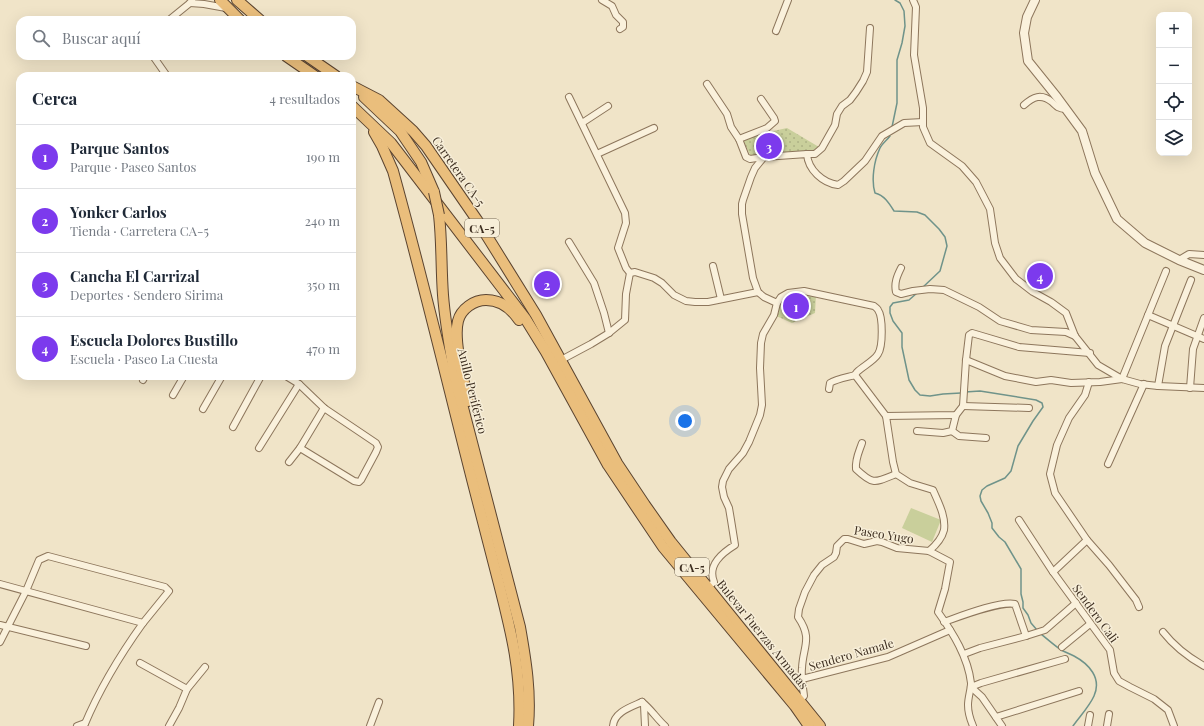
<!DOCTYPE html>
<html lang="es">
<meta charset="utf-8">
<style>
:root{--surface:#fff;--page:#f6f6f7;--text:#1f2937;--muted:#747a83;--line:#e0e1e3;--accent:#7c3aed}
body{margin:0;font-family:"Playfair Display",serif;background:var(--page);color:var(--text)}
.controls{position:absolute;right:12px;top:12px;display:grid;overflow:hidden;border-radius:8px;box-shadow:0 4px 16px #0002}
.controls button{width:36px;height:36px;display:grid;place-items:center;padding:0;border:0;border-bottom:1px solid var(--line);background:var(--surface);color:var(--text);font:20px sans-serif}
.you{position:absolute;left:685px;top:421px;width:14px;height:14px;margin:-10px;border:3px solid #fff;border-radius:50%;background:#1a73e8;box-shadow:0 0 0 6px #1a73e833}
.badge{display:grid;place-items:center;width:26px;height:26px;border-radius:50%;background:var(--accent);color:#fff;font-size:13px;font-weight:700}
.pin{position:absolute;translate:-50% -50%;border:2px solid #fff;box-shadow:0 1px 4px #0006}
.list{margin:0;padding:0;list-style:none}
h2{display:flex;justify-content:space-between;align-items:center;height:52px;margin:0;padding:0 16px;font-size:17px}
h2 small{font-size:13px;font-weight:400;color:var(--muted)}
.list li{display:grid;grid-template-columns:26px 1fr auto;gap:12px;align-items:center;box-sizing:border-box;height:64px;padding:0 16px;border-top:1px solid var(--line)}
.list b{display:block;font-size:15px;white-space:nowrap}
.list p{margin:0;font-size:13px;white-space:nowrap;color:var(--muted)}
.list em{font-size:13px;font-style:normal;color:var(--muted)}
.icon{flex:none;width:22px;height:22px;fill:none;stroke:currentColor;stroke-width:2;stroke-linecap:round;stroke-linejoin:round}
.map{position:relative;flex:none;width:1204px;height:726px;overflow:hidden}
.search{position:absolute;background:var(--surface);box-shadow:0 4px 16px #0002;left:16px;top:16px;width:340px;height:44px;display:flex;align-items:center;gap:10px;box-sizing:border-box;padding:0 14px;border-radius:12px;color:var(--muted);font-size:15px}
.panel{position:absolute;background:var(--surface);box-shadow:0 4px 16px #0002;left:16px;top:72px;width:340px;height:308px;border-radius:12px}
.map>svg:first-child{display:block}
</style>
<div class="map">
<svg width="1204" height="726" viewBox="0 0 1204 726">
<defs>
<pattern id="park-dots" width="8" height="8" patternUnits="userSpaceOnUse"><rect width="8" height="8" fill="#c9cf9b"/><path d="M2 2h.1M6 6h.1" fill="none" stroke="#aeb285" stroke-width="1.8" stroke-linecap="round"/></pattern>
</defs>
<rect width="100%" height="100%" fill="#f0e4c8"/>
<polygon fill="#c9cf9b" points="911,508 941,520 932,542 902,528"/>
<g fill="url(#park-dots)">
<polygon points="787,128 819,147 807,153 752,159 742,138"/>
<polygon points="788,293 816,294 815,313 792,323 774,315 774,310"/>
</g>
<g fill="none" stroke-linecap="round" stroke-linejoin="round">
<g stroke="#6f938a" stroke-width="1.5">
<polyline points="892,127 897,103 897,60 902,43 905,26 904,11 900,3 895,0"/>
<path d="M 890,136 C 887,140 882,144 880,148 C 874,161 871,180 875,193 C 884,195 889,203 894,211 L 917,212 L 925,215 L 939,229 L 945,237 L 947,246 L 940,271 L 922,288"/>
<polyline points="917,293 909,300 893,303 890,307 890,313 893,321 902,333 902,347 909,380 915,390 920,395 930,396 943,394 961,393"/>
<polyline points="965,392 980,391 1036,400 1042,403 1043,407 1033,421 1018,446 1011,471 1005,478 987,486 982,490 980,496 981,501 988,513 992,523 992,528 999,537 1005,542 1021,569 1021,594 1023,602 1023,608 1028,615 1031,623 1037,630"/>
<path d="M 1041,634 C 1047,639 1054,645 1061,650 C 1065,652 1070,654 1074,656 C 1089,664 1102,678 1094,696 C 1089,707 1080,716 1073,726"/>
</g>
<g stroke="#8d765c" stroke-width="8">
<g id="minor">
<polyline points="602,0 612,6 616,15 623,22 623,27 620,29"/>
<polyline points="913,0 916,7 914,55 923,108 923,127 930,143 962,166 976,182 990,209 995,243 1000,258 1016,279 1033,292 1051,302 1066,313 1075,336 1098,365 1122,379 1140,384 1158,386 1204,388"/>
<polyline points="190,3 204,4 226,8"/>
<polyline points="169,20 190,3 192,1"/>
<polyline points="776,31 788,0"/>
<polyline points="153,56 167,76"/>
<polyline points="707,84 727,114 731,127 739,139"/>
<polyline points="569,97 625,213 626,223 618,248 626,268 630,273"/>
<polyline points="761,99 774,118 775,121 767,128 739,139 746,157 750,159 764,157"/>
<path d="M 1024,105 C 1033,97 1041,93 1052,102 C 1057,107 1059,109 1066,109"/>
<polyline points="582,123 608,106"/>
<polyline points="597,154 654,128"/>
<polyline points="807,154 815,154 822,148 835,125 837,114 842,106 850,100 856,92 863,81 867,72 870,28"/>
<polyline points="569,242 594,283 604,313 609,333"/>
<polyline points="1179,260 1189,254 1204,255"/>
<polyline points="713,266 721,299"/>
<path d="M 901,268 C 897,276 894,283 896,292 L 901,294 L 913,291 L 930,289 L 944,290 L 979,307 L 1000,321 L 1031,330 L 1066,332 L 1075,336"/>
<polyline points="630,273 635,272 654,278 662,283 674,295 686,301 695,302 708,302 758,292"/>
<path d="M 777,303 L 764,297 L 758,292 L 753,278 L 742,214 L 742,204 L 743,200 L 751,177 L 755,168 L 764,157 L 807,154 C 808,170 823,183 838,185 L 844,181 L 865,161 L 882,136 L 904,123 L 923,122"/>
<polyline points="1148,315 1204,339"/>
<polyline points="561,360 591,344 609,333 625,320 626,294 630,273"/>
<polyline points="966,360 1005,376 1036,382 1051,380 1071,383 1100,382 1122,379"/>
<polyline points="286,376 299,384 324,408 376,443 378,447 376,452 361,480 359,482 354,481 300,448"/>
<polyline points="1122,379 1166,271"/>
<polyline points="143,380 145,376"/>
<polyline points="1089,382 1085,395 1069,418 1057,445 1050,474 1055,493 1087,540 1109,565 1136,600 1139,607"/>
<polyline points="1158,386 1165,346 1191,280"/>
<polyline points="1190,388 1193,349 1204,318"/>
<path d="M 829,389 L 830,383 C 836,379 848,377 855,375"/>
<polyline points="173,395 184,376"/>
<polyline points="963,406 1029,408"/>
<polyline points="203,409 222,376"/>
<polyline points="886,416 956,415 963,406 966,360 969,335 972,333 1019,347 1090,353"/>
<polyline points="233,427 261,376"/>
<polyline points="917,431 943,433 952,431 956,415"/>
<polyline points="952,431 959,436 986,438"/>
<path d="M 862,443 C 859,452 855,459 856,469 C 873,485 874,483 896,474"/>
<polyline points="259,448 299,384"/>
<polyline points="289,462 300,448 324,408"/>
<polyline points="1108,464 1144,384"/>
<polyline points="1019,520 1053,572 1110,650 1114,673 1119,681 1130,687 1154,699 1168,710 1174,726"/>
<polyline points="1053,572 1087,540"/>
<path d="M 0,584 L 143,623 C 120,655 99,690 84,726"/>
<path d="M 708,587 L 714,582 C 707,565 722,553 735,545 L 731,520 L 729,508 L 724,497 L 722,487 L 723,481 L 729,469 L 743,453 L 749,442 L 760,415 L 762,405 L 760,368 L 761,343 L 763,334 L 774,315 L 777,303 L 781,297 L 788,293 L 804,291 L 874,306 C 875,307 877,308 878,310 C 883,317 883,346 878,354 C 874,361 863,366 857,372 L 855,375 L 886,416 L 893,462 L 896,474 L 910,483 L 933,490 C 938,502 946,516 944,530 C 942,538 935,546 929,551"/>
<path d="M 944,622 C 961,616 999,601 1015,604 L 1026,636"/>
<polyline points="0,625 86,646"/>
<path d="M 1163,632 C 1174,646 1188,657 1204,666"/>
<polyline points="0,642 26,591 39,560 48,556 165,587 169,591 143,623"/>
<polyline points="1062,647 1090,624"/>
<polyline points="964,654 980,648 1026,636 1045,630 1076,603"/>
<polyline points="140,663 187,689"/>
<polyline points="802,679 888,657 950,630"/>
<path d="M 800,701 L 804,696 C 803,687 801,677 802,668 C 803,646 813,639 798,617 L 799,609 L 805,592 L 814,575 L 822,565 L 834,557 L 836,553 L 837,546 L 844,539 L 848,539 L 864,544 L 877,541 L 882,542 L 897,548 L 929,551 L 950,562 L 945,589 L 938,612 C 953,633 968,657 971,683 C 971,690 968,697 968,705 C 968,712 970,719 973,726"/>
<path d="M 642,702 C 651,709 657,719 665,726"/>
<polyline points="642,702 644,705 645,726"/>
<polyline points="996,717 1079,691"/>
<polyline points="77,726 85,723"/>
<polyline points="169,726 179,708 187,689 205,667"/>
<polyline points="370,726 379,702"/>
<path d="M 613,726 C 614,712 631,707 642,702"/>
<polyline points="1002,726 982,697 971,687 981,683 1065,659"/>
<polyline points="1088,726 1090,715"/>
<polyline points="1107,726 1109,714"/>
</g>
</g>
<g stroke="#8d765c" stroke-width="10">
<polyline id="tertiary" points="1035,0 1027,17 1024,33 1028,61 1057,97 1082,131 1095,173 1117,219 1145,243 1179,260 1204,270"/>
</g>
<g stroke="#5b4430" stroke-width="12">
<g id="trunk">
<polyline points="220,0 240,20"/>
<polyline points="237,0 260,20"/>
<polyline points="286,56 315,76"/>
<polyline points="307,56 336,76"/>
<polyline points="352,86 379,100 413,131 426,146 477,220 536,315 617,463 645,505 671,542 820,726"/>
<polyline points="364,97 400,131 421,162 434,192"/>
<polyline points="352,106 391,143 525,318 546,352 608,465 663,547 795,706 809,726"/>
<path d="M 374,132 L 382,146 L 393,171 C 422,276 447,381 474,487 C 482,518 490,549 498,580 C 511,631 522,673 519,726"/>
<path d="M 439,215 C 442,241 441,268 443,295 C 445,322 450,349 455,377 L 520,627 C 526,661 531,692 528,726"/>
<path d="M 468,401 C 464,381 453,340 458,321 C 461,309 474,300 486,300 C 500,300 511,308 519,320"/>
</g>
</g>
<use href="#minor" stroke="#faf1dc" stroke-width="6"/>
<use href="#tertiary" stroke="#faf1dc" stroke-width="8"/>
<use href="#trunk" stroke="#eabe7c" stroke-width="10"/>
<g stroke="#5b4430" stroke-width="12" stroke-linecap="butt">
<polyline id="trunk-bridge" points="434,192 439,215"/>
</g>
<use href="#trunk-bridge" stroke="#eabe7c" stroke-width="10"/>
</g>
<g text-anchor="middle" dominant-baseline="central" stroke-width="3" stroke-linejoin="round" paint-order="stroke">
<g fill="#f7eed8" stroke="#756857" stroke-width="1">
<rect x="465" y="219" width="34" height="18" rx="3"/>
<rect x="675" y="558" width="34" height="18" rx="3"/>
</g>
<g font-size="11" font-weight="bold" fill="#3d2e20">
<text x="482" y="228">CA-5</text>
<text x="692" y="567">CA-5</text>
</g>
<g font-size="12" fill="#3d2e20" stroke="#f7eed8">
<text transform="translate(459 171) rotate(55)">Carretera CA-5</text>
<text transform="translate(473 391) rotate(76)">Anillo Periférico</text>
<text transform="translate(884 534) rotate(9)">Paseo Yugo</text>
<text transform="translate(1096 613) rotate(54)">Sendero Cali</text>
<text transform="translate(763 634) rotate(51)">Bulevar Fuerzas Armadas</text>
<text transform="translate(851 654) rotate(-16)">Sendero Namale</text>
</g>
</g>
</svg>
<div class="controls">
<button>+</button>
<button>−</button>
<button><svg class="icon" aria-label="locate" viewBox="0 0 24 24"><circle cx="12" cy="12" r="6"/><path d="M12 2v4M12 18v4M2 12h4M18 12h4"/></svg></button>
<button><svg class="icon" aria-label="layers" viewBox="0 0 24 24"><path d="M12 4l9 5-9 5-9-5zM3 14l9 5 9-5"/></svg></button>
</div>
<div class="you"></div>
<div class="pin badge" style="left:796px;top:306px">1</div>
<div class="pin badge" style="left:547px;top:284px">2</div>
<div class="pin badge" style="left:769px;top:146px">3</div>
<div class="pin badge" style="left:1040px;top:276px">4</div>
<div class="search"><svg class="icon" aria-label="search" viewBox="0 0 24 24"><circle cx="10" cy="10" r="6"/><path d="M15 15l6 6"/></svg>Buscar aquí</div>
<section class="panel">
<h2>Cerca<small>4 resultados</small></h2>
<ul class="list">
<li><span class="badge">1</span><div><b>Parque Santos</b><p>Parque · Paseo Santos</p></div><em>190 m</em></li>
<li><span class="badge">2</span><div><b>Yonker Carlos</b><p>Tienda · Carretera CA-5</p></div><em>240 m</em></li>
<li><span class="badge">3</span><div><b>Cancha El Carrizal</b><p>Deportes · Sendero Sirima</p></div><em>350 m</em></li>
<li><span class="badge">4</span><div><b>Escuela Dolores Bustillo</b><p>Escuela · Paseo La Cuesta</p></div><em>470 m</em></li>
</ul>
</section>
</div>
